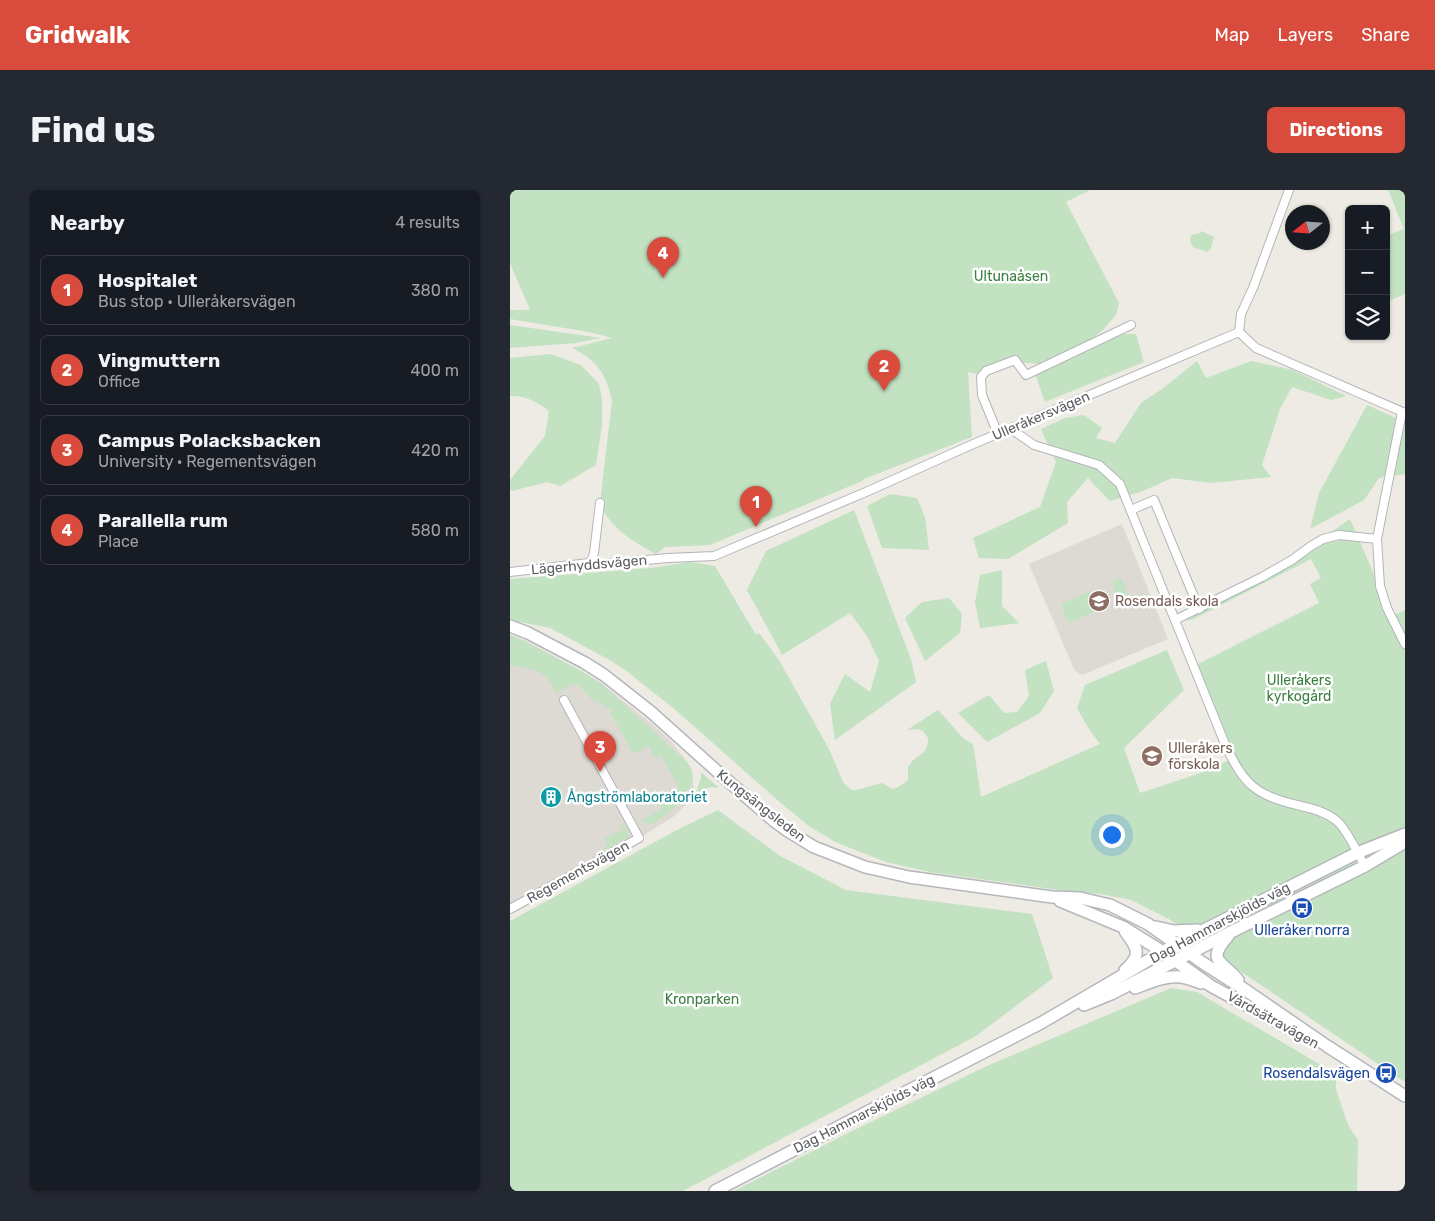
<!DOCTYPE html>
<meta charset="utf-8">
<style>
:root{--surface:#171b24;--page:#242831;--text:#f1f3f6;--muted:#9ea1a6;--line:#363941;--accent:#d94c3d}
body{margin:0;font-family:Rubik,sans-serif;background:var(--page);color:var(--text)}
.controls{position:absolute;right:15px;top:15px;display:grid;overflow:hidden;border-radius:8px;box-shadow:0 1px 4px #0004}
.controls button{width:45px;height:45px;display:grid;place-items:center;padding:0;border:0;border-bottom:1px solid var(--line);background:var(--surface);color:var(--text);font:25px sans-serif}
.compass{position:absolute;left:775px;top:15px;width:45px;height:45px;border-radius:50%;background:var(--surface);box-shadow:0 1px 4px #0004;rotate:253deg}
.you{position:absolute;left:601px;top:644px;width:18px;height:18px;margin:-12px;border:4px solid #fff;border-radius:50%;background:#1a73e8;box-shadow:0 0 0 8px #1a73e833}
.badge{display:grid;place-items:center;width:32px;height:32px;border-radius:50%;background:var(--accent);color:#fff;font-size:16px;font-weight:700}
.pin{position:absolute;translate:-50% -41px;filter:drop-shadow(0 1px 2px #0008)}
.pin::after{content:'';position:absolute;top:26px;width:18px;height:15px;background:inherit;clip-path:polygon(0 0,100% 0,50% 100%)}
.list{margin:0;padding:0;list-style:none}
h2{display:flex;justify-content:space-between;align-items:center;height:65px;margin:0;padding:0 20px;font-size:21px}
h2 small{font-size:16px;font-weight:400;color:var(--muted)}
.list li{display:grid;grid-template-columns:32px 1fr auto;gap:15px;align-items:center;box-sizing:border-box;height:70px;margin:0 10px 10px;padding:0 10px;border:1px solid var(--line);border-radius:8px}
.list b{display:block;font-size:19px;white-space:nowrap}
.list p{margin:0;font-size:16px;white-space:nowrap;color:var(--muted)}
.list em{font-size:16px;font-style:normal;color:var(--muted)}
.icon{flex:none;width:28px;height:28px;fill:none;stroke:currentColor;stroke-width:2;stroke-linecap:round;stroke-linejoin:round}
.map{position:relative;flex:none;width:895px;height:1001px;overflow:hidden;border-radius:8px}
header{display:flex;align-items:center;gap:30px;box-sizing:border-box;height:70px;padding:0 25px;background:var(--accent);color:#fff}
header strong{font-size:24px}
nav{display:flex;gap:28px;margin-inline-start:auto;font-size:18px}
.intro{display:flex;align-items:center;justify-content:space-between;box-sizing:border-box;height:120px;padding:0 30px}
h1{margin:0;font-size:35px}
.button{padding:12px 22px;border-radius:8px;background:var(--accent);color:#fff;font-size:18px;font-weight:700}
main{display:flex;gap:30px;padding:0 30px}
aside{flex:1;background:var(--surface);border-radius:8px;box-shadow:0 1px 4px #0004}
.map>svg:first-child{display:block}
</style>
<header>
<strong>Gridwalk</strong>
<nav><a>Map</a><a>Layers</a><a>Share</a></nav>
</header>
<div class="intro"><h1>Find us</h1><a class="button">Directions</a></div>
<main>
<aside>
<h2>Nearby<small>4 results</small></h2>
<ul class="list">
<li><span class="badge">1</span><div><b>Hospitalet</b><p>Bus stop · Ulleråkersvägen</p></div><em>380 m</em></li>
<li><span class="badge">2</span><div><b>Vingmuttern</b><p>Office</p></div><em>400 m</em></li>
<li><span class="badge">3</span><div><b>Campus Polacksbacken</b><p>University · Regementsvägen</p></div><em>420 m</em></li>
<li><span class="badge">4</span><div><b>Parallella rum</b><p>Place</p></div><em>580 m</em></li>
</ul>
</aside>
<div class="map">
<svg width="895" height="1001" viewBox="0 0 895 1001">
<rect width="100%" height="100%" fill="#edebe3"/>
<g fill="#dcdad2">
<polygon points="612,334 658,449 572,485 565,481 519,374"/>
<polygon points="0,445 15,451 71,481 91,493 137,530 160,550 177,572 183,591 184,607 163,627 129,648 0,719"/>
</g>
<g fill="#c2e2c2">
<path d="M 0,0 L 580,0 L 556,12 L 609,113 L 606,125 L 593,140 L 570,157 L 533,174 L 498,172 L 466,184 L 458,182 L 462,247 L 354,289 L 352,291 L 200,355 L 155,357 L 146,364 C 124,352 99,338 90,313 L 102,211 C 97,185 87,170 62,158 L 102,148 L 79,142 L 0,129 L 0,120 L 20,120 L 0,73 Z"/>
<polygon points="878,0 895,0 895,104 876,112 876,46 894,39"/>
<polygon points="691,41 704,47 701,58 697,62 683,57 680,51 681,45 690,43"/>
<polygon points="0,135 91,148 66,153 0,158"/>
<polygon points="610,144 626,144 634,172 535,212 525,184"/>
<path d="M 40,164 L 71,175 L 89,194 L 92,209 L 92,235 L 86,275 L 50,296 L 37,292 L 2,301 L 0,299 L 0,290 L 35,246 L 39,221 C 28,212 15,205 0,206 L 0,168 Z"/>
<polygon points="687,171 696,188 741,171 783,180 836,206 821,210 782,197 770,219 752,275 761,287 701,293 662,288 633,301 600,311 578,288 557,312 558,333 498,369 469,368 463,348 530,317 546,272 531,239 555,228 574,225 592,238 586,248 605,253 631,213 652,199"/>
<polygon points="857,215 895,232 895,284 869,288 854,310 800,339 809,303"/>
<polygon points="380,304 407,308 415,327 419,360 372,358 357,316"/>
<polygon points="344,320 401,469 406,492 325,550 320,514 335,484 360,502 369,471 357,446 340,423 272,465 237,400 256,361"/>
<polygon points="840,329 882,426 895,420 895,892 727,779 659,729 621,710 591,704 563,702 420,682 376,672 325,652 299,636 272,614 162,517 115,480 96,468 40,438 0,430 0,389 141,378 180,372 205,376 246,445 249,443 269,470 319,559 333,592 341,600 346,600 372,593 383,599 388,597 396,592 398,589 398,578 402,571 415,561 418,553 418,548 413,541 409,539 397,540 428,520 454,549 463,554 471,607 590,554 579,539 567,518 575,495 657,460 674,500 614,558 630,603 690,583 722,569 684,476 809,413 800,394 811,388 801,369 682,430 665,430 801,356"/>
<polygon points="492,380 492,416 509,433 470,438 465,412 470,385"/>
<polygon points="611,388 619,407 610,411 602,392"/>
<polygon points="583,400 591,419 559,433 551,414"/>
<polygon points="439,408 452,424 450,443 415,471 395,428 412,412"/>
<path d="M 0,445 L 15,451 L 71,481 L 91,493 L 177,572 C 196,597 163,620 144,633 L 140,634 L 133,633 L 131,630 L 152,619 L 148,609 L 169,598 L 151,565 L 145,568 L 139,556 L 123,564 L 100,522 L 102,521 L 87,510 L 88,513 C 84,510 79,508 77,504 C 72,499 72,495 63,494 L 46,503 C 43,498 41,493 38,489 C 29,478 12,477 0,476 Z"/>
<polygon points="536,471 544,501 530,523 477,552 448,523 479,505 494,523 507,522 519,506 515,480"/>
<path d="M 191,582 L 209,598 C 200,596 195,599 187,603 L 186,602 L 191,588 Z"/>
<polygon points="208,620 270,666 336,700 522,724 543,788 466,846 173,1001 0,1001 0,731 167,640"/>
<polygon points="111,634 114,635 120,646 89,664 88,662 98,657 94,649 113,639"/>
<polygon points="661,798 687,802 826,884 826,899 838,935 848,950 847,1001 224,1001 342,941 477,876"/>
</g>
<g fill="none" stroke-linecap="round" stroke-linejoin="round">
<g stroke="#b4b5b9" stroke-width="10">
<g id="minor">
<polyline points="729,142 731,124 743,98 779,0"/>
<polyline points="892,222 867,349 870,396 877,418 895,454"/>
<path d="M 501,239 L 524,255 L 589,275 L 610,294 L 715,554 C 735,597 746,605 791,616 C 805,619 819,623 829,633 C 838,642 848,664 855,676"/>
<polyline points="488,244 472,205 471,187 476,181 505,170 516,185 621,135"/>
<polyline points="621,320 644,310 689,419"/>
<polyline points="79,373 82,369 84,363 90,313"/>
<polyline points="0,382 79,373 91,374 158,368 204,366 356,302 461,255 729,142 746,158 895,223"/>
<polyline points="665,430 752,387 782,370 801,356 813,349 829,345 867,349"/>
<polyline points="0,719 129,648 54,510"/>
</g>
</g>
<g stroke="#b5b7bc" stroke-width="14">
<g id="secondary">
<polyline points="0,436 18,443 75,473 94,485 141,522 209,583 263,630 278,641 304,657 355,677 399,687 542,707 570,708 600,715 638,734 693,773 737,801 817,856 895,906"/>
<polyline points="550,711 613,737 653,762 701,796 789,844"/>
<polyline points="646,737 664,741 687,740"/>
<path d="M 718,746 C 695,772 713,771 728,790"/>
<path d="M 615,780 C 633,764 627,758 615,741"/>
<path d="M 625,798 C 639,793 655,785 671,787 C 678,788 685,791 691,793"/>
<polyline points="574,815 601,804 721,742 855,676 895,652"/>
<polyline points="205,1001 386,907 531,833 666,754 847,663 895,644"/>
</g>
</g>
<use href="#minor" stroke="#fff" stroke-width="8"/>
<use href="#secondary" stroke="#fff" stroke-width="11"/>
</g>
<defs>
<g id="school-disc" transform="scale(1.125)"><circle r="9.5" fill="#8d6e63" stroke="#fff"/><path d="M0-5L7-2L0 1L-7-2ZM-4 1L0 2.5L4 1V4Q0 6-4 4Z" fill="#fff"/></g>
<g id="building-disc" transform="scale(1.125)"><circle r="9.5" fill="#0f9aa8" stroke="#fff"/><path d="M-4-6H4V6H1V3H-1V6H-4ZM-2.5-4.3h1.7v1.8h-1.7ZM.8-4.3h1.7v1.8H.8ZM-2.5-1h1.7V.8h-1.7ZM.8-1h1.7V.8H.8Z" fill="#fff"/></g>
<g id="bus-disc" transform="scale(1.125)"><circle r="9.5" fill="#1a4fb4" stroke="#fff"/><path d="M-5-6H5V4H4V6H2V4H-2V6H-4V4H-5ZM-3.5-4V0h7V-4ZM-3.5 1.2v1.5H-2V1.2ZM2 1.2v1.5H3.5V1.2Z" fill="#fff"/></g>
</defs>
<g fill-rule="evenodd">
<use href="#school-disc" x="589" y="411"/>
<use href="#school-disc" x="642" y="566"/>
<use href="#building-disc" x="41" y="607"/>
<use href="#bus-disc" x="792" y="718"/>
<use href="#bus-disc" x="876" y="883"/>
</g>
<g text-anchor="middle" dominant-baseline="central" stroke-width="5" stroke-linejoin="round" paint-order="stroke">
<g font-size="14" fill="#3c8041" stroke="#fff">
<text x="501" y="86">Ultunaåsen</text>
<text x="789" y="490">Ulleråkers<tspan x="789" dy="16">kyrkogård</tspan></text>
<text x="192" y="809">Kronparken</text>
</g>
<g font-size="14" fill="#5b5e62" stroke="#fff">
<text transform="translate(531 226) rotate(-23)">Ulleråkersvägen</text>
<text transform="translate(79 375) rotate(-5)">Lägerhyddsvägen</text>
<text transform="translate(251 616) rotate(38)">Kungsängsleden</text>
<text transform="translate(68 682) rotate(-29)">Regementsvägen</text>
<text transform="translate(710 733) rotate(-28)">Dag Hammarskjölds väg</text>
<text transform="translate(763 830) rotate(29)">Vårdsätravägen</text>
<text transform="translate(354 924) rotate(-27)">Dag Hammarskjölds väg</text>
</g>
<g font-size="14" fill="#785e54" stroke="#fff" text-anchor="start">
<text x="605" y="411">Rosendals skola</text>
<text x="658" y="558">Ulleråkers<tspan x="658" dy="16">förskola</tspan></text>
</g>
<g font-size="14" fill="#0d838f" stroke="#fff" text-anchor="start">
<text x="57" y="607">Ångströmlaboratoriet</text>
</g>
<g font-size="14" fill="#164399" stroke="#fff">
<text x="792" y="740">Ulleråker norra</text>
<text x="860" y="883" text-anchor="end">Rosendalsvägen</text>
</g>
</g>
</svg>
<div class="controls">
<button>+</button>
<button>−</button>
<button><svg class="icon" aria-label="layers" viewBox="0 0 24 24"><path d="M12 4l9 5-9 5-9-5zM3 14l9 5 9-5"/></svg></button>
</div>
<svg class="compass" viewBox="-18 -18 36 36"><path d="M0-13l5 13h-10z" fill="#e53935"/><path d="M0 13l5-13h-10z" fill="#9ea1a6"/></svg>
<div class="you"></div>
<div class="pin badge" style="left:246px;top:337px">1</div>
<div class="pin badge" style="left:374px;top:201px">2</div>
<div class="pin badge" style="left:90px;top:582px">3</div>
<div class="pin badge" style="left:153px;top:88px">4</div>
</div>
</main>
